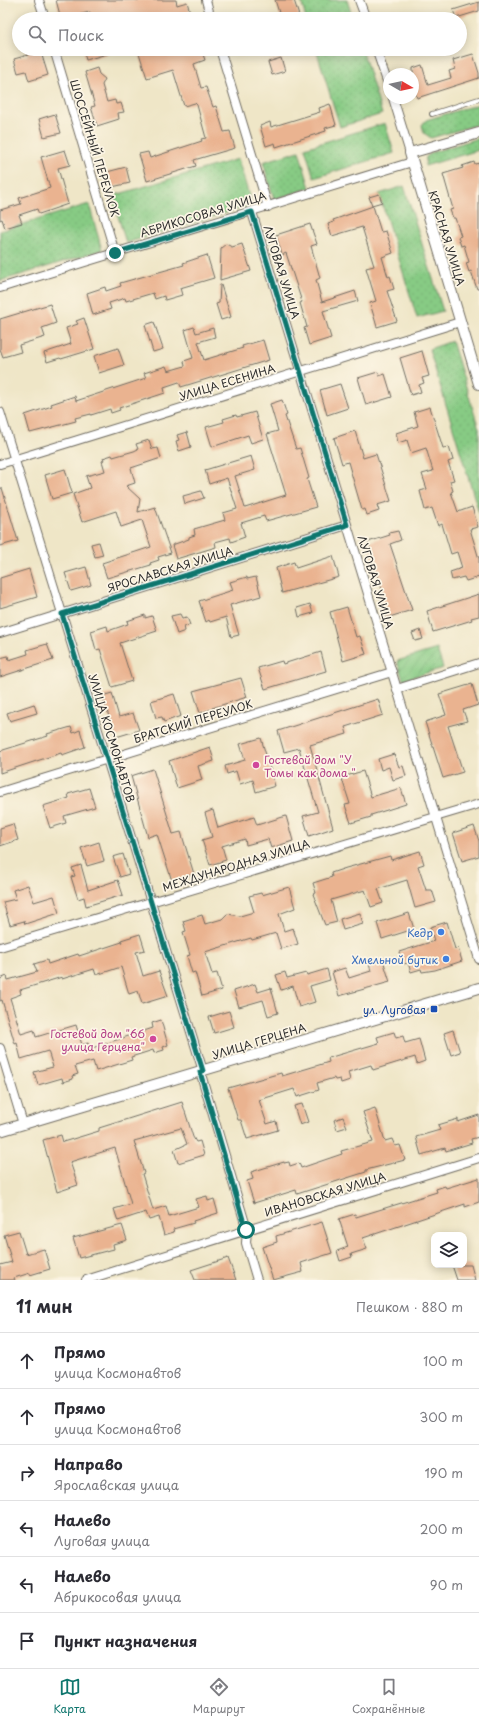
<!DOCTYPE html>
<html lang="ru">
<meta charset="utf-8">
<style>
:root{--surface:#fff;--page:#f7f7f7;--text:#2b2b33;--muted:#7c7c81;--line:#e1e1e2;--accent:#0f766e}
body{margin:0;font-family:"Playpen Sans",sans-serif;background:var(--page);color:var(--text)}
.controls{position:absolute;right:12px;bottom:12px;display:grid;overflow:hidden;border-radius:8px;box-shadow:0 2px 10px #0003}
.controls button{width:36px;height:36px;display:grid;place-items:center;padding:0;border:0;border-bottom:1px solid var(--line);background:var(--surface);color:var(--text);font:20px sans-serif}
.compass{position:absolute;left:383px;top:68px;width:36px;height:36px;border-radius:50%;background:var(--surface);box-shadow:0 2px 10px #0003;rotate:99deg}
.stop{position:absolute;width:12px;height:12px;margin:-9px;border:3px solid #0f766e;border-radius:50%;background:#fff}
.stop.end{background:#0f766e;border-color:#fff;box-shadow:0 1px 4px #0008}
.list{margin:0;padding:0;list-style:none}
h2{display:flex;justify-content:space-between;align-items:center;height:52px;margin:0;padding:0 16px;font-size:17px}
h2 small{font-size:13px;font-weight:400;color:var(--muted)}
.list li{display:grid;grid-template-columns:26px 1fr auto;gap:12px;align-items:center;box-sizing:border-box;height:56px;padding:0 16px;border-top:1px solid var(--line)}
.list b{display:block;font-size:15px;white-space:nowrap}
.list p{margin:0;font-size:13px;white-space:nowrap;color:var(--muted)}
.list em{font-size:13px;font-style:normal;color:var(--muted)}
.icon{flex:none;width:22px;height:22px;fill:none;stroke:currentColor;stroke-width:2;stroke-linecap:round;stroke-linejoin:round}
.map{position:relative;flex:none;width:479px;height:1280px;overflow:hidden}
.search{position:absolute;background:var(--surface);box-shadow:0 2px 10px #0003;left:12px;right:12px;top:12px;height:44px;display:flex;align-items:center;gap:10px;box-sizing:border-box;padding:0 14px;border-radius:22px;color:var(--muted);font-size:15px}
.sheet{height:388px;background:var(--surface)}
nav{display:flex;justify-content:space-around;align-items:center;box-sizing:border-box;height:56px;border-top:1px solid var(--line);background:var(--surface);font-size:11px;color:var(--muted)}
nav a{display:grid;justify-items:center;gap:2px}
nav .on{color:var(--accent)}
.map>svg:first-child{display:block}
</style>
<div class="map">
<svg width="479" height="1280" viewBox="0 0 479 1280">
<defs>
<pattern id="grass-dots" width="8" height="8" patternUnits="userSpaceOnUse"><rect width="8" height="8" fill="#87cb84"/><path d="M2 2h.1M6 6h.1" fill="none" stroke="#75ae72" stroke-width="1.8" stroke-linecap="round"/></pattern>
<pattern id="garden-furrows" width="10" height="10" patternUnits="userSpaceOnUse"><rect width="10" height="10" fill="#87cb84"/><path d="M-1 1l2-2M0 10L10 0M9 11l2-2" fill="none" stroke="#75ae72"/></pattern>
</defs>
<rect width="100%" height="100%" fill="#fcf5e5"/>
<filter id="ink" filterUnits="userSpaceOnUse"><feTurbulence type="fractalNoise" baseFrequency=".025" numOctaves="2"/><feDisplacementMap in="SourceGraphic" scale="8" xChannelSelector="R" yChannelSelector="G"/><feConvolveMatrix kernelMatrix="1 2 1 2 8 2 1 2 1" color-interpolation-filters="sRGB"/></filter>
<filter id="wash" filterUnits="userSpaceOnUse"><feTurbulence type="fractalNoise" baseFrequency=".012" numOctaves="4" result="noise"/><feDisplacementMap in="SourceGraphic" scale="16" xChannelSelector="R" yChannelSelector="G"/><feGaussianBlur stdDeviation="0.9" result="paint"/><feColorMatrix in="noise" values="0 0 0 0 0 0 0 0 0 0 0 0 0 0 0 0 0 1.4 0 .05"/><feComposite in="paint" operator="in"/></filter>
<g filter="url(#wash)">
<rect width="100%" height="100%" fill="#efe6c7"/>
<g fill="url(#grass-dots)" stroke="#597b58">
<polygon points="301,0 347,0 353,19 306,19"/>
<polygon points="316,49 362,49 382,114 340,127"/>
<polygon points="479,104 479,124 431,138 424,133 422,125 426,120"/>
<polygon points="385,123 394,153 314,178 305,148"/>
<polygon points="479,138 479,150 425,166 426,157 433,152"/>
<polygon points="299,151 310,188 274,199 263,162"/>
<polygon points="238,159 252,205 126,243 112,196"/>
<polygon points="404,186 443,311 417,318 379,194"/>
<polygon points="89,204 102,250 0,281 0,231"/>
<polygon points="452,341 479,429 479,513 429,349"/>
</g>
<polygon fill="url(#garden-furrows)" stroke="#597b58" points="437,649 443,668 403,680 397,661"/>
<g id="blocks">
<g fill="#eab390">
<polygon points="56,0 176,0 177,5 187,2 192,19 92,19 90,12 61,19"/>
<polygon points="275,0 294,0 300,19 281,19"/>
<polygon points="479,2 479,11 456,18 453,10"/>
<polygon points="26,49 40,49 48,75 29,81 26,71 18,73 14,59 28,55"/>
<polygon points="83,49 116,49 117,51 86,60"/>
<polygon points="144,49 201,49 205,60 194,64 201,88 206,87 213,107 216,106 224,132 230,131 235,148 194,160 196,166 147,181 139,154 148,152 150,158 202,141 201,139 206,138 197,105 195,103 184,106 173,70 147,78 138,50"/>
<polygon points="473,54 479,73 479,78 417,98 413,85 413,68 422,65 428,85 451,78 449,71 455,69 453,60"/>
<polygon points="281,58 285,71 272,75 268,62"/>
<polygon points="97,68 99,74 105,79 102,85 107,102 115,100 116,104 121,103 124,112 118,113 119,119 97,126 91,107 95,106 85,72"/>
<polygon points="330,104 336,125 325,128 326,131 276,147 275,143 266,146 260,126 270,122 271,127 320,112 319,108"/>
<polygon points="55,114 61,133 44,137 39,119"/>
<polygon points="65,150 70,165 58,168 68,204 39,214 37,209 19,215 22,223 5,228 2,219 0,220 0,210 21,204 19,198 50,188 41,157"/>
<polygon points="474,162 475,164 479,163 479,289 477,289 471,271 469,272 466,263 469,262 464,245 461,246 458,237 461,236 455,218 453,218 450,210 453,209 443,174 463,168 462,166"/>
<polygon points="126,167 130,183 112,187 107,172"/>
<polygon points="379,194 382,202 372,205 369,197"/>
<polygon points="373,206 381,232 386,231 393,253 382,257 388,277 390,276 394,289 387,291 397,321 377,327 370,303 376,301 366,268 374,266 362,227 332,236 328,224 334,222 333,220"/>
<polygon points="310,224 317,244 311,246 320,278 316,280 322,302 355,291 358,301 323,311 331,338 309,345 304,328 307,327 300,303 302,302 286,253 282,255 276,235"/>
<polygon points="226,244 232,247 242,244 251,271 220,280 221,248"/>
<polygon points="207,255 214,278 180,288 182,295 165,300 164,296 155,299 153,293 126,301 125,298 109,303 111,309 93,315 87,293 105,287 106,291 121,286 120,283 184,265 183,263"/>
<polygon points="220,285 221,285 231,317 221,320 216,304 219,303"/>
<polygon points="50,304 56,323 42,328 45,337 19,345 21,352 3,357 0,349 0,319"/>
<polygon points="84,318 94,349 61,359 60,358 47,362 44,353 71,344 66,328 78,324 76,321"/>
<polygon points="154,322 163,349 153,352 145,325"/>
<polygon points="194,327 196,333 213,328 215,337 198,342 204,360 243,348 242,346 263,340 269,360 181,387 179,382 164,387 165,393 119,408 120,410 111,413 110,409 91,415 91,414 75,418 76,421 30,433 25,415 52,406 51,404 75,396 76,401 146,378 144,373 166,366 168,371 185,366 184,361 193,358 185,330"/>
<polygon points="118,348 124,365 99,373 94,356"/>
<polygon points="422,351 429,376 422,378 424,383 419,385 421,392 411,395 400,358"/>
<polygon points="378,372 379,376 385,374 392,397 366,405 358,378"/>
<polygon points="340,384 348,408 327,415 320,390"/>
<polygon points="282,400 287,415 285,416 296,449 300,448 309,478 307,479 316,507 266,521 264,516 241,523 245,537 231,542 230,538 215,542 216,547 176,559 172,545 189,539 189,537 195,535 194,529 225,520 223,513 237,509 227,478 209,484 205,470 251,456 255,470 235,476 245,508 286,495 267,434 278,431 270,404"/>
<polygon points="430,407 443,448 449,447 453,460 448,462 454,480 450,481 453,491 451,492 458,512 472,507 478,527 470,529 479,559 479,577 466,581 464,577 452,580 450,572 462,568 457,552 451,554 442,524 438,526 432,508 425,510 420,491 427,489 422,474 433,471 426,448 411,453 407,440 398,443 396,433 418,426 414,412"/>
<polygon points="255,412 263,439 251,443 248,435 212,447 206,427 224,422 223,419 236,415 237,417"/>
<polygon points="355,431 363,458 376,454 391,501 377,505 379,511 367,515 365,509 362,510 348,462 342,464 334,438"/>
<polygon points="187,432 191,447 179,451 176,441 179,440 177,435"/>
<polygon points="149,440 152,449 158,448 161,458 131,468 135,483 126,486 140,499 138,512 155,507 171,553 158,557 159,560 150,563 151,565 107,578 102,563 151,547 142,520 121,527 116,511 82,522 73,494 90,488 86,476 105,471 102,461 104,460 103,458 112,455 113,457 134,451 138,449 136,444"/>
<polygon points="65,469 72,493 52,499 45,475"/>
<polygon points="0,488 2,488 18,541 0,546"/>
<polygon points="201,491 204,498 185,504 183,496"/>
<polygon points="398,531 401,540 390,544 412,610 386,618 379,594 383,593 368,542 390,535 389,533"/>
<polygon points="99,542 103,555 95,557 91,544"/>
<polygon points="333,556 339,577 282,593 276,568 294,562 296,568"/>
<polygon points="86,567 91,585 71,591 65,573"/>
<polygon points="29,569 37,597 0,608 0,578"/>
<polygon points="247,577 247,579 256,577 261,596 230,605 239,635 231,637 226,617 210,622 209,620 206,622 199,601 233,590 230,582"/>
<polygon points="479,594 479,616 471,618 472,620 433,632 427,611"/>
<polygon points="310,604 313,613 299,617 297,608"/>
<polygon points="347,607 356,637 360,636 366,654 343,661 330,612"/>
<polygon points="180,614 182,618 187,617 190,625 184,626 185,631 177,634 171,616"/>
<polygon points="145,615 145,618 152,616 157,631 120,643 132,681 112,687 100,649 96,650 91,631 107,626 108,631 128,624 127,621"/>
<polygon points="420,630 423,639 415,641 412,633"/>
<polygon points="47,644 53,660 0,677 0,658 8,656 9,660 28,654 27,650"/>
<polygon points="321,652 326,671 265,689 258,668 282,661 283,664"/>
<polygon points="241,678 247,697 212,708 212,709 200,713 193,691"/>
<polygon points="472,684 478,705 463,710 467,721 448,726 463,772 443,778 425,722 446,715 439,694"/>
<polygon points="112,693 119,717 133,713 139,730 116,737 102,696"/>
<polygon points="174,694 181,716 164,722 162,717 156,718 151,701"/>
<polygon points="378,699 383,715 345,727 347,734 310,745 333,828 309,836 303,816 318,812 309,782 299,748 284,752 278,731"/>
<polygon points="34,704 37,713 10,721 7,713"/>
<polygon points="71,727 73,733 80,730 85,747 62,755 61,753 0,773 0,751 48,736 47,734"/>
<polygon points="261,738 275,786 256,792 253,780 240,784 236,771 227,774 225,766 245,760 240,744"/>
<polygon points="210,747 214,761 198,766 202,780 177,788 169,761"/>
<polygon points="394,754 399,767 403,766 406,776 393,780 389,767 381,770 378,759"/>
<polygon points="153,769 173,834 181,832 194,874 172,881 157,834 148,837 131,776"/>
<polygon points="363,771 371,797 401,788 406,804 371,815 371,817 351,823 345,805 350,804 342,779 346,777 346,776"/>
<polygon points="89,788 95,807 64,816 66,823 50,828 43,806 69,798 68,794"/>
<polygon points="213,810 218,828 254,817 257,825 286,816 293,841 271,848 268,839 246,845 245,839 222,846 226,860 210,865 202,840 212,837 205,813"/>
<polygon points="13,824 18,840 0,846 0,828"/>
<polygon points="474,826 479,841 479,856 462,861 453,833"/>
<polygon points="99,842 104,861 87,866 81,848"/>
<polygon points="420,851 424,864 418,866 426,890 432,890 436,902 415,908 407,880 378,889 383,903 371,907 365,890 331,900 337,922 325,925 313,894 316,893 313,883 332,877 331,873 346,868 390,856 391,860"/>
<polygon points="123,854 129,874 120,877 113,857"/>
<polygon points="81,865 88,890 118,880 123,895 86,906 84,897 78,899 71,877 75,876 72,868"/>
<polygon points="28,885 34,902 54,896 59,913 25,924 24,921 10,925 3,902 16,899 13,890"/>
<polygon points="289,887 295,908 279,914 284,931 293,928 298,944 281,949 276,933 252,940 251,938 205,952 212,974 217,973 222,990 202,996 195,972 192,973 187,956 190,955 183,932 186,931 183,921 202,915 205,924 222,919 227,914 240,916 254,912 249,896 261,893 262,895"/>
<polygon points="360,913 363,924 343,930 340,919"/>
<polygon points="409,913 414,929 382,939 377,923"/>
<polygon points="447,922 455,949 458,948 462,961 435,970 422,972 421,969 411,972 408,963 403,964 399,952 434,941 430,927"/>
<polygon points="140,934 145,950 136,952 143,976 159,971 168,996 142,1004 138,991 129,994 121,967 96,975 94,969 62,979 62,977 20,990 21,994 10,998 21,1034 34,1030 36,1037 76,1025 82,1045 88,1043 89,1049 153,1028 152,1023 161,1020 168,1045 163,1047 164,1050 154,1053 153,1050 131,1057 132,1060 96,1071 93,1061 75,1066 78,1074 72,1076 73,1079 63,1082 62,1078 38,1085 34,1072 53,1067 48,1051 21,1059 17,1043 15,1044 2,1000 0,1001 0,979 7,976 8,980 37,972 34,964 47,960 48,964 78,954 79,956 122,942 121,940"/>
<polygon points="383,960 390,982 339,996 332,972 345,968 349,978 371,971 369,964"/>
<polygon points="327,969 330,980 310,986 315,1002 299,1007 293,986 281,990 276,975 285,972 287,978 306,973 307,975"/>
<polygon points="255,984 258,992 271,988 278,1013 268,1016 263,1000 239,1007 234,991"/>
<polygon points="229,1011 234,1027 214,1033 209,1017"/>
<polygon points="453,1030 460,1052 451,1055 444,1033"/>
<polygon points="394,1032 396,1038 403,1036 405,1043 419,1039 425,1061 417,1064 415,1057 373,1070 371,1065 348,1072 350,1080 341,1083 340,1079 335,1080 334,1078 317,1083 319,1090 297,1097 294,1089 259,1100 267,1124 276,1121 278,1130 247,1139 241,1120 238,1120 228,1088 281,1073 282,1076 329,1062 328,1058 379,1043 377,1037"/>
<polygon points="182,1102 193,1137 196,1142 200,1141 204,1155 178,1163 174,1150 187,1144 181,1128 134,1141 144,1173 142,1174 153,1210 166,1206 169,1216 199,1207 196,1199 207,1196 208,1201 214,1199 218,1213 193,1221 194,1223 173,1229 174,1232 164,1235 159,1217 149,1220 146,1212 118,1221 114,1209 131,1204 115,1148 70,1162 78,1185 57,1192 43,1140 61,1135 63,1142 99,1131 99,1128"/>
<polygon points="302,1104 308,1122 300,1125 294,1106"/>
<polygon points="375,1108 385,1141 392,1139 395,1146 400,1145 405,1160 366,1170 366,1172 297,1194 296,1190 254,1203 247,1181 253,1179 251,1172 284,1162 284,1163 289,1162 290,1166 299,1163 301,1168 342,1154 341,1151 373,1142 363,1112"/>
<polygon points="479,1115 479,1137 471,1139 472,1143 446,1151 445,1148 421,1155 416,1137 440,1130 438,1125 458,1119 458,1122"/>
<polygon points="343,1117 347,1127 337,1130 334,1120"/>
<polygon points="479,1178 479,1202 465,1207 465,1204 363,1238 367,1249 351,1254 352,1257 340,1261 337,1251 348,1247 339,1219 355,1214 356,1217 437,1192 436,1189 445,1186 446,1188"/>
<polygon points="322,1222 332,1253 301,1263 303,1272 273,1280 262,1247 277,1242 276,1236"/>
<polygon points="122,1225 127,1240 113,1244 114,1249 79,1258 73,1238"/>
<polygon points="19,1231 26,1254 44,1249 50,1269 30,1275 30,1273 14,1278 15,1280 0,1280 0,1265 12,1262 4,1235"/>
<polygon points="228,1258 236,1280 195,1280 191,1270"/>
<polygon points="452,1265 471,1265 475,1280 457,1280"/>
</g>
</g>
</g>
<g filter="url(#ink)">
<use href="#blocks" fill-opacity="0" stroke="#706c62" stroke-width="1"/>
<g fill="none" stroke-linecap="round" stroke-linejoin="round">
<g stroke="#706c62" stroke-width="6">
<polyline id="service" points="432,114 479,99"/>
</g>
<g stroke="#706c62" stroke-width="10">
<g id="minor">
<polyline points="39,0 45,19"/>
<polyline points="206,0 211,19"/>
<polyline points="359,0 366,19"/>
<polyline points="54,49 115,253"/>
<polyline points="220,49 268,207"/>
<polyline points="376,49 389,87"/>
<polyline points="393,98 410,153"/>
<polyline points="252,212 479,959"/>
<polyline points="0,288 412,162"/>
<polyline points="0,412 203,1071"/>
<polyline points="0,464 460,322"/>
<polyline points="0,633 347,525"/>
<polyline points="397,689 479,663"/>
<polyline points="0,792 392,672"/>
<polyline points="0,947 479,804"/>
<polyline points="0,1048 23,1124"/>
<polyline points="200,1071 247,1230 246,1243 257,1280"/>
<polyline points="86,1280 479,1158"/>
</g>
</g>
<g stroke="#706c62" stroke-width="12">
<g id="tertiary">
<polyline points="479,133 410,153 479,384"/>
<polyline points="0,1131 479,988"/>
</g>
</g>
<use href="#service" stroke="#fff" stroke-width="4"/>
<use href="#minor" stroke="#fff" stroke-width="8"/>
<use href="#tertiary" stroke="#fff" stroke-width="10"/>
</g>
</g>
<g fill="none" stroke-linecap="round" stroke-linejoin="round" filter="url(#ink)">
<polyline stroke="#0f766e" stroke-width="5" points="115,253 252,212 347,525 62,614 203,1071 200,1072 246,1230"/>
</g>
<g fill="#d1479c" stroke="#fcf5e5" stroke-width="1.5">
<circle cx="256" cy="765" r="4"/>
<circle cx="153" cy="1039" r="4"/>
</g>
<g fill="#3f7fe0" stroke="#fcf5e5" stroke-width="1.5">
<circle cx="441" cy="932" r="4"/>
<circle cx="446" cy="959" r="4"/>
</g>
<rect fill="#1a4fb4" stroke="#fcf5e5" stroke-width="1.5" x="430" y="1005" width="8" height="8" rx="2"/>
<g text-anchor="middle" dominant-baseline="central" stroke-width="3.5" stroke-linejoin="round" paint-order="stroke">
<g font-size="11" fill="#2b2b2b" stroke="#fcf5e5">
<text transform="translate(95 148) rotate(73)">ШОССЕЙНЫЙ ПЕРЕУЛОК</text>
<text transform="translate(203 214) rotate(-17)">АБРИКОСОВАЯ УЛИЦА</text>
<text transform="translate(447 238) rotate(73)">КРАСНАЯ УЛИЦА</text>
<text transform="translate(282 272) rotate(73)">ЛУГОВАЯ УЛИЦА</text>
<text transform="translate(227 382) rotate(-17)">УЛИЦА ЕСЕНИНА</text>
<text transform="translate(170 569) rotate(-17)">ЯРОСЛАВСКАЯ УЛИЦА</text>
<text transform="translate(376 582) rotate(73)">ЛУГОВАЯ УЛИЦА</text>
<text transform="translate(193 721) rotate(-17)">БРАТСКИЙ ПЕРЕУЛОК</text>
<text transform="translate(112 738) rotate(73)">УЛИЦА КОСМОНАВТОВ</text>
<text transform="translate(236 865) rotate(-17)">МЕЖДУНАРОДНАЯ УЛИЦА</text>
<text transform="translate(259 1041) rotate(-17)">УЛИЦА ГЕРЦЕНА</text>
<text transform="translate(325 1194) rotate(-17)">ИВАНОВСКАЯ УЛИЦА</text>
</g>
<g font-size="11" fill="#b23c85" stroke="#fcf5e5" text-anchor="start">
<text x="264" y="759">Гостевой дом "У<tspan x="264" dy="13">Томы как дома "</tspan></text>
<text x="145" y="1033" text-anchor="end">Гостевой дом "66<tspan x="145" dy="13">улица Герцена"</tspan></text>
</g>
<g font-size="11" fill="#366cbe" stroke="#fcf5e5" text-anchor="end">
<text x="433" y="932">Кедр</text>
<text x="438" y="959">Хмельной бутик</text>
</g>
<g font-size="11" fill="#164399" stroke="#fcf5e5" text-anchor="end">
<text x="426" y="1009">ул. Луговая</text>
</g>
</g>
</svg>
<div class="controls">
<button><svg class="icon" aria-label="layers" viewBox="0 0 24 24"><path d="M12 4l9 5-9 5-9-5zM3 14l9 5 9-5"/></svg></button>
</div>
<svg class="compass" viewBox="-18 -18 36 36"><path d="M0-13l5 13h-10z" fill="#e53935"/><path d="M0 13l5-13h-10z" fill="#7c7c81"/></svg>
<div class="stop" style="left:246px;top:1230px"></div>
<div class="stop end" style="left:115px;top:253px"></div>
<div class="search"><svg class="icon" aria-label="search" viewBox="0 0 24 24"><circle cx="10" cy="10" r="6"/><path d="M15 15l6 6"/></svg>Поиск</div>
</div>
<section class="sheet">
<h2>11 мин<small>Пешком · 880 m</small></h2>
<ul class="list">
<li><svg class="icon" aria-label="ahead" viewBox="0 0 24 24"><path d="M12 20V5M6 11l6-6 6 6"/></svg><div><b>Прямо</b><p>улица Космонавтов</p></div><em>100 m</em></li>
<li><svg class="icon" aria-label="ahead" viewBox="0 0 24 24"><path d="M12 20V5M6 11l6-6 6 6"/></svg><div><b>Прямо</b><p>улица Космонавтов</p></div><em>300 m</em></li>
<li><svg class="icon" aria-label="right" viewBox="0 0 24 24"><path d="M7 20v-9h11M14 6l5 5-5 5"/></svg><div><b>Направо</b><p>Ярославская улица</p></div><em>190 m</em></li>
<li><svg class="icon" aria-label="left" viewBox="0 0 24 24"><path d="M17 20v-9H6M10 6l-5 5 5 5"/></svg><div><b>Налево</b><p>Луговая улица</p></div><em>200 m</em></li>
<li><svg class="icon" aria-label="left" viewBox="0 0 24 24"><path d="M17 20v-9H6M10 6l-5 5 5 5"/></svg><div><b>Налево</b><p>Абрикосовая улица</p></div><em>90 m</em></li>
<li><svg class="icon" aria-label="arrive" viewBox="0 0 24 24"><path d="M6 21V4h12l-3 4 3 4H6"/></svg><div><b>Пункт назначения</b></div></li>
</ul>
</section>
<nav>
<a class="on"><svg class="icon" aria-label="map" viewBox="0 0 24 24"><path d="M3 6l6-2 6 2 6-2v14l-6 2-6-2-6 2zM9 4v14M15 6v14"/></svg>Карта</a>
<a><svg class="icon" aria-label="directions" viewBox="0 0 24 24"><path d="M12 3l9 9-9 9-9-9zM9 14v-3h6M13 9l2 2-2 2"/></svg>Маршрут</a>
<a><svg class="icon" aria-label="saved" viewBox="0 0 24 24"><path d="M7 4h10v16l-5-4-5 4z"/></svg>Сохранённые</a>
</nav>
